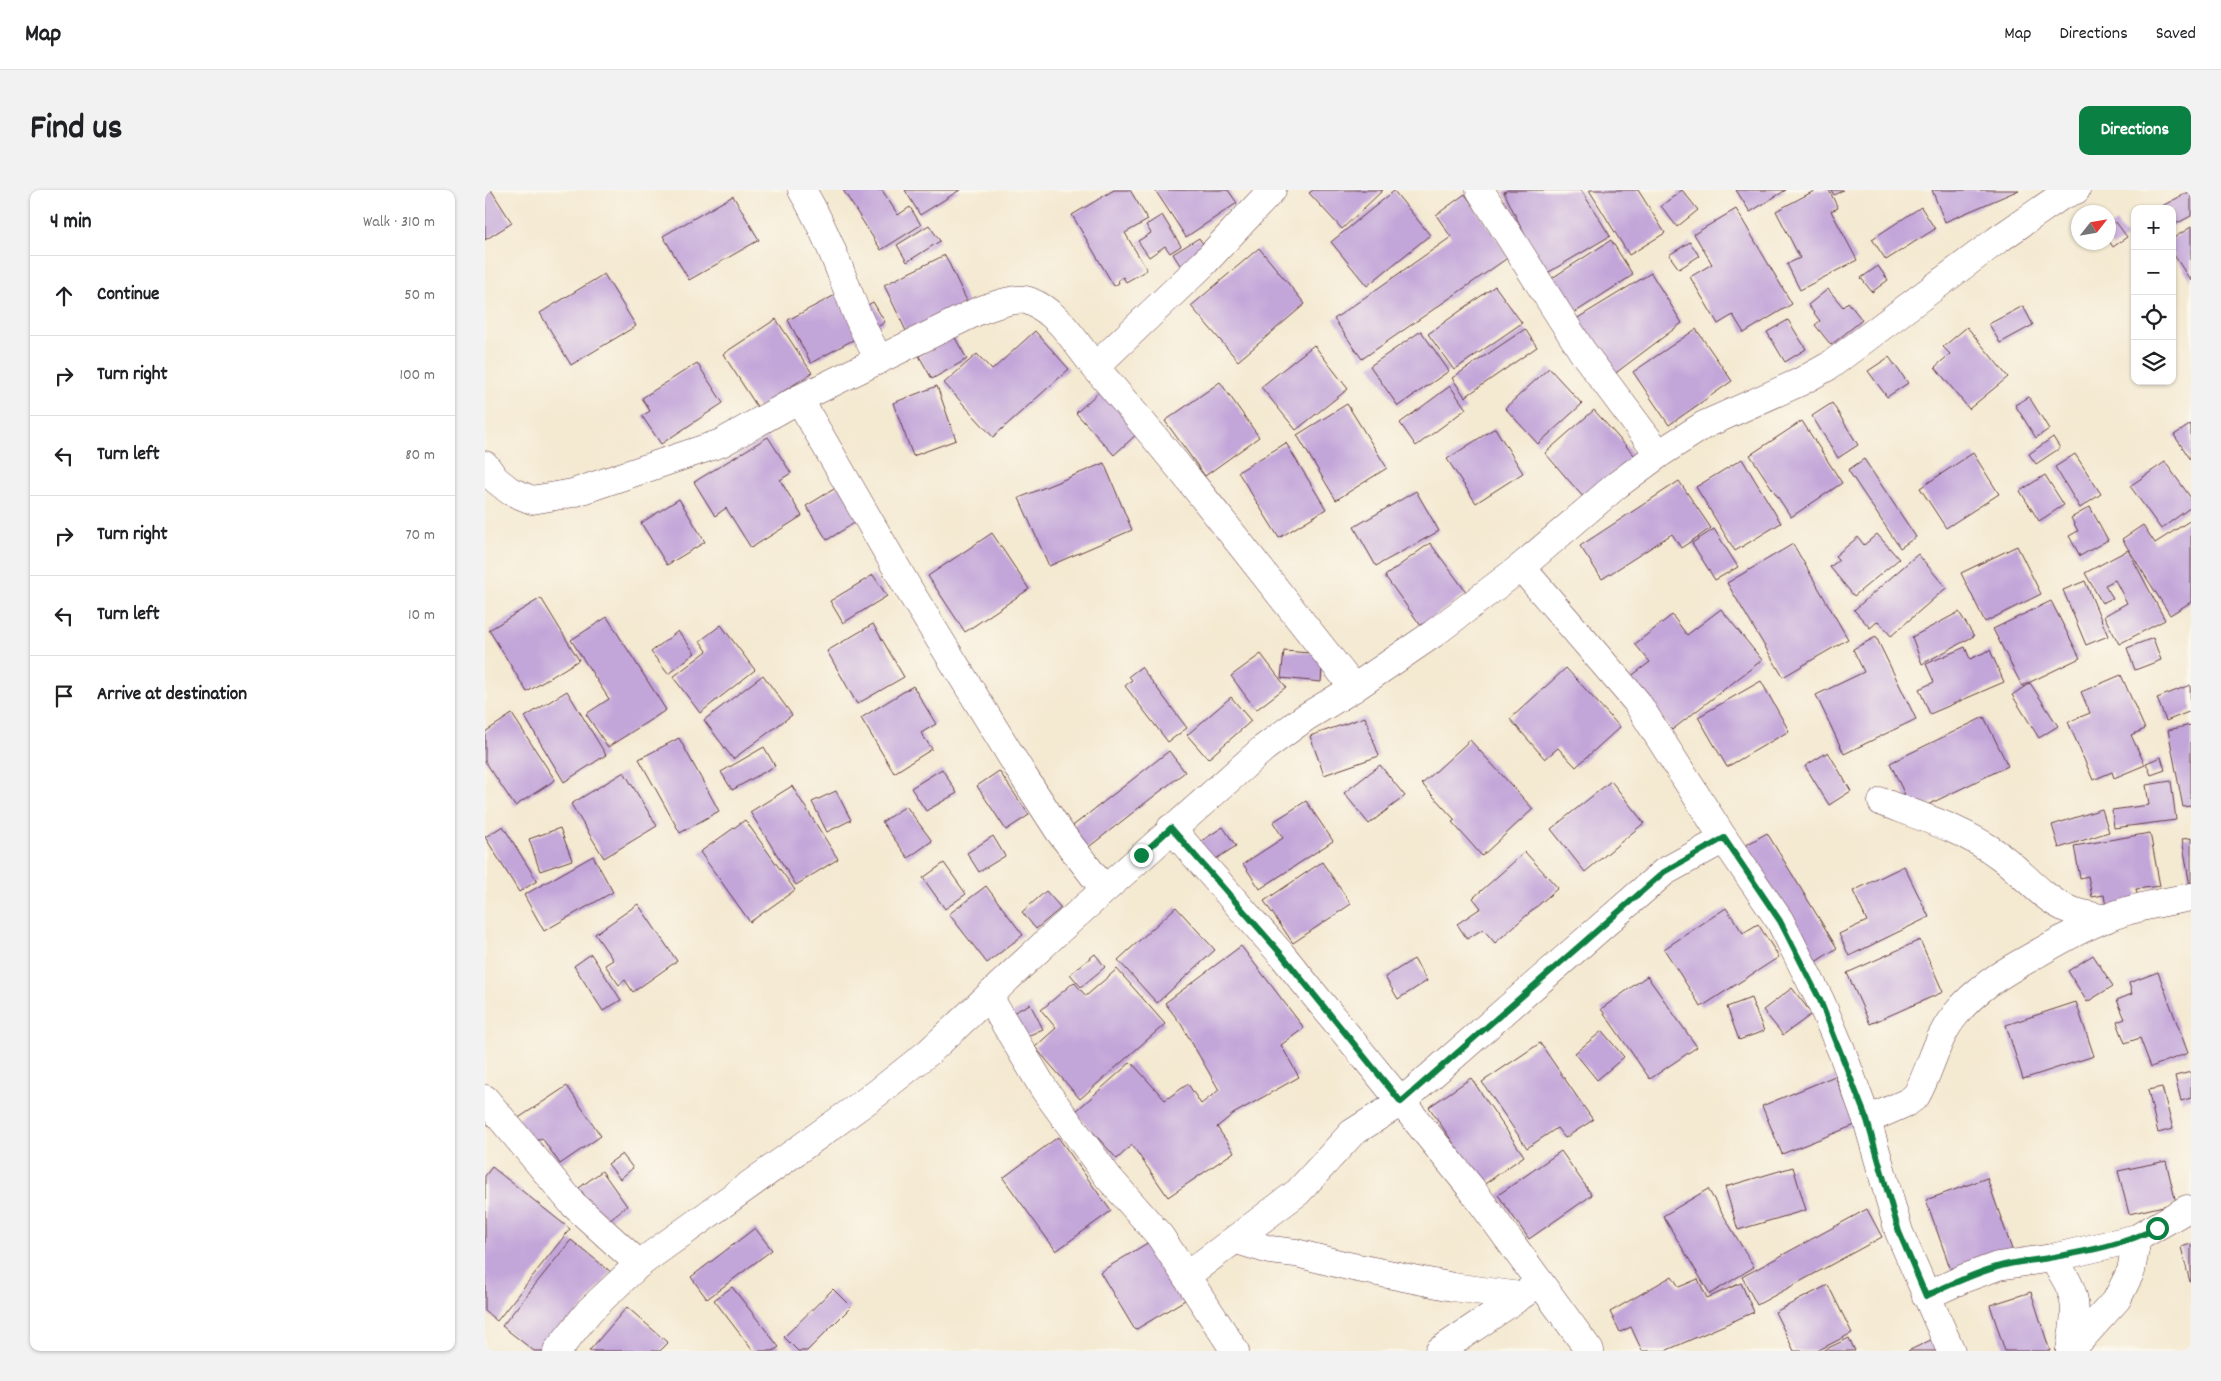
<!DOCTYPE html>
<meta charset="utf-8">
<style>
:root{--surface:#fff;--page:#f2f2f2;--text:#202124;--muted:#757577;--line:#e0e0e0;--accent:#0b8043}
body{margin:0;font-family:Dekko,sans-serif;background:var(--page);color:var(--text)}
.controls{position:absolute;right:15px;top:15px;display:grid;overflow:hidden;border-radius:10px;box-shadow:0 1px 4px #0004}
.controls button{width:45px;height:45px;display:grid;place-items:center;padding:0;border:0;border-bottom:1px solid var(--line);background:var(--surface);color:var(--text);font:25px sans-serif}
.compass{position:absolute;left:1586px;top:15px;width:45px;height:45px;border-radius:50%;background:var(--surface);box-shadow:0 1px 4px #0004;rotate:59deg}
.stop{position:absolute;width:15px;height:15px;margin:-11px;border:4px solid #0b8043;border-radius:50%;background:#fff}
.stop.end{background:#0b8043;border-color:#fff;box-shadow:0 1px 5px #0008}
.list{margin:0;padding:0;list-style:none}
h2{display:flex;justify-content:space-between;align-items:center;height:65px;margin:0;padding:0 20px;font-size:21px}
h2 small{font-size:16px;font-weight:400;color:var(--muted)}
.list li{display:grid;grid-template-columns:32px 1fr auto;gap:15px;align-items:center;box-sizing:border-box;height:80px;padding:0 20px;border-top:1px solid var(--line)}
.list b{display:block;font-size:19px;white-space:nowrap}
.list em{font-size:16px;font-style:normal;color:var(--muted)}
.icon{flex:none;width:28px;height:28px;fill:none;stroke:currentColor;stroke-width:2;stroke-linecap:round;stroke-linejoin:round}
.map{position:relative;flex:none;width:1706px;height:1161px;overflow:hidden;border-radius:10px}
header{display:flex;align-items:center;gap:30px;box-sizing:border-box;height:70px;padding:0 25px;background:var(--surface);border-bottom:1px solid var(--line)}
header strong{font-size:24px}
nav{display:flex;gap:28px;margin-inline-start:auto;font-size:18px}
.intro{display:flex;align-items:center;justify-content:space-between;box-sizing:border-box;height:120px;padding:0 30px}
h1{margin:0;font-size:35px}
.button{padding:12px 22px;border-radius:10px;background:var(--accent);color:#fff;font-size:18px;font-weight:700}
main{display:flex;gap:30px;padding:0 30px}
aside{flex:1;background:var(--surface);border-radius:10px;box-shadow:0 1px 4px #0004}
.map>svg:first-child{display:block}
</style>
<header>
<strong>Map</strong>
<nav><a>Map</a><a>Directions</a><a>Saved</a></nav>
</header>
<div class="intro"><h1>Find us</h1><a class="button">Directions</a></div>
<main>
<aside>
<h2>4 min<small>Walk · 310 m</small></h2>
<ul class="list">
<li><svg class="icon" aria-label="ahead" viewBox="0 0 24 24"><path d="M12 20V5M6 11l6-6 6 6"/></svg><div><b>Continue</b></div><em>50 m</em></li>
<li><svg class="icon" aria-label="right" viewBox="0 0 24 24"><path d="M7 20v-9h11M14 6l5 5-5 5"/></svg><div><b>Turn right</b></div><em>100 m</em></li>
<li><svg class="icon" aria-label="left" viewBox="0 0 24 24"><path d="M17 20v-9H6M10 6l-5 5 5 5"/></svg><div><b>Turn left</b></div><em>80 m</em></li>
<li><svg class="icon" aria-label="right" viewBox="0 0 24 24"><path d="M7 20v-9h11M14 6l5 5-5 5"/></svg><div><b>Turn right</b></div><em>70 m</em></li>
<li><svg class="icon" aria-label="left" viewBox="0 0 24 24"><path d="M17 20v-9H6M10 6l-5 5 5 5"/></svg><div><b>Turn left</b></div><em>10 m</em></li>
<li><svg class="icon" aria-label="arrive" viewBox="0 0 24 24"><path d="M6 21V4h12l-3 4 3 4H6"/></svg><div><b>Arrive at destination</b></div></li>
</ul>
</aside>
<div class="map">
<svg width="1706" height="1161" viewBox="0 0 1706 1161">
<rect width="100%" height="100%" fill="#fbf7ec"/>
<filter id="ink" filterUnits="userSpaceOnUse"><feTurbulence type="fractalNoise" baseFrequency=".02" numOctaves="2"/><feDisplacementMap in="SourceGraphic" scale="10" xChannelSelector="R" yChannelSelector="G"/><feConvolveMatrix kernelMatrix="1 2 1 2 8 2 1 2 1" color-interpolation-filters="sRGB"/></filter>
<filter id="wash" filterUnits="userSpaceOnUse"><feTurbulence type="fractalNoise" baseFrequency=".0096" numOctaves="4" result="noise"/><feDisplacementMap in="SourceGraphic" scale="20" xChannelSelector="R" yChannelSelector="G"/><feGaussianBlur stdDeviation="1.12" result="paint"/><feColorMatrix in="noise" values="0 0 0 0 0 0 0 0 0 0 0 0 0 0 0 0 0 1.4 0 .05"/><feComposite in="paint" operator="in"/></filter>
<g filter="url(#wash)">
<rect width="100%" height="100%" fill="#f4e9d1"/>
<g id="blocks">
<g fill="#c3a6d9">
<polygon points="0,0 6,0 27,33 0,50"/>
<polygon points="358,0 397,0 413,25 425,17 436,35 396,60"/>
<polygon points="420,0 475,0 435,25"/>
<polygon points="629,0 645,0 663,30 640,43 662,80 641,92 638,87 633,90 634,93 629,96 587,25"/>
<polygon points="670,0 743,0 752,13 701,47"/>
<polygon points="828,0 898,0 857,39 824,3"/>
<polygon points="1023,0 1096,0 1125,46 1059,85 1019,2"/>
<polygon points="1104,0 1153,0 1180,43 1144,65"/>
<polygon points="1197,0 1213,20 1192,37 1176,16"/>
<polygon points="1251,0 1301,0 1265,22"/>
<polygon points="1331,0 1344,0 1353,18 1346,21 1372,70 1315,100 1302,74 1315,68 1291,21"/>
<polygon points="1346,0 1358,0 1349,5"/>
<polygon points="1447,0 1534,0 1460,32"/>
<polygon points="909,1 945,45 882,96 846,52"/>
<polygon points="1706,1 1706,26 1687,36 1687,19 1671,19"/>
<polygon points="980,4 1024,67 877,169 849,129 966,47 951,25"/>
<polygon points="248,6 274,50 204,90 178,46"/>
<polygon points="1436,17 1450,39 1401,70 1387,49"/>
<polygon points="1251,19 1307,114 1259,143 1248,125 1233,134 1205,87 1227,74 1209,44"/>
<polygon points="677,25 696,56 685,63 680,56 664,67 653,51 666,43 661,35"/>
<polygon points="1631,32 1642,47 1628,57 1624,51 1624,37"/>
<polygon points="444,35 455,51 422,72 412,55"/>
<polygon points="1706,37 1706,91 1687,62 1687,49"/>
<polygon points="714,48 724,63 698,80 688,64"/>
<polygon points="1126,50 1148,85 1086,125 1064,90"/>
<polygon points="1205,52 1214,66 1194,79 1184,65"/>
<polygon points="774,58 820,114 753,171 706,116"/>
<polygon points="460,65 483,113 422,143 399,95"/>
<polygon points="1393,76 1403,90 1387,102 1376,88"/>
<polygon points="1166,83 1197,133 1128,185 1091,129"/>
<polygon points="119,84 151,136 86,175 55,123"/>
<polygon points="1010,96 1037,133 969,180 943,144"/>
<polygon points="1343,99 1358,117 1363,112 1377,130 1346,155 1330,135 1335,131 1323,115"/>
<polygon points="354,103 377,145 326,173 303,130"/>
<polygon points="388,112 400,132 386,141 374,120"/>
<polygon points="1538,116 1548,135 1515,153 1504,134"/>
<polygon points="291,129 327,183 273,218 238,164"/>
<polygon points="1303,130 1321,159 1300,172 1282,142"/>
<polygon points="1482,137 1523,187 1484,219 1450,177 1465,164 1458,157"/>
<polygon points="1040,139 1052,157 980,207 967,188"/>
<polygon points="1211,139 1247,191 1184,235 1148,182"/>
<polygon points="550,141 584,179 508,247 459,193 492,164 507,180"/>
<polygon points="936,141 964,181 913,216 885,176"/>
<polygon points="469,146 482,169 447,189 434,166"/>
<polygon points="829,155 863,199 811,240 776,197"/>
<polygon points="1404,167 1423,193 1402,207 1383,181"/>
<polygon points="212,173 238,213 176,254 157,226 165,221 157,208"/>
<polygon points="1064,178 1097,214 1053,254 1020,218"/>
<polygon points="735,192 774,247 720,286 680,231"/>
<polygon points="452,196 471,250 428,266 408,213"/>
<polygon points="965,196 981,219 931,256 915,233"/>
<polygon points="616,200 654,242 629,265 591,223"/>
<polygon points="1544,207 1564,239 1551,248 1530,215"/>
<polygon points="1347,213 1373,255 1353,268 1327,226"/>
<polygon points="862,214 902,278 851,310 812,245"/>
<polygon points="1109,220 1149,265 1099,308 1060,263"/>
<polygon points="1317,231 1357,293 1306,327 1265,265"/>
<polygon points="1706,234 1706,270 1689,245"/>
<polygon points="1010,238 1038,283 991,313 962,269"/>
<polygon points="283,247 306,283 295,290 317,326 266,358 241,318 230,326 209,292"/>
<polygon points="1568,247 1575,258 1551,274 1544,264"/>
<polygon points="801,253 841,319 794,348 753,282"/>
<polygon points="1488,263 1514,304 1461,338 1435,298"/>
<polygon points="1590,264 1616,304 1595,318 1570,277"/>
<polygon points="1257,269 1296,333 1250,361 1211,297"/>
<polygon points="1379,269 1431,347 1415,358 1363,280"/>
<polygon points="1680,272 1706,308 1706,317 1676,339 1645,296"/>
<polygon points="619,273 647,340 564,376 534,308"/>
<polygon points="1560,285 1579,315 1554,331 1535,301"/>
<polygon points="1194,291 1226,338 1196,358 1187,344 1117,389 1095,356"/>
<polygon points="359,293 379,327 342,350 321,316"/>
<polygon points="931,301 954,341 891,376 869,337"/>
<polygon points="194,309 220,352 182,375 156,333"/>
<polygon points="1605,317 1623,350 1595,366 1584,346 1593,341 1586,328"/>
<polygon points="1706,330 1706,412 1685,425 1637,349 1658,335 1670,353"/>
<polygon points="1229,339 1253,377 1230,390 1207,353"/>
<polygon points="507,343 544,399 480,442 443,386"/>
<polygon points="1392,344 1414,369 1369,406 1345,377 1354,370 1350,366 1373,347 1379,355"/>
<polygon points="945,353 982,403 936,436 900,386"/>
<polygon points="1308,354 1363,449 1298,487 1242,393"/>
<polygon points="1532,356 1556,404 1500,432 1476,383"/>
<polygon points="1643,360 1680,430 1634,454 1619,426 1642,413 1630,390 1620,395 1628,408 1617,413 1600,383"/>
<polygon points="1433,364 1461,398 1406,446 1393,431 1385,438 1369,420"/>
<polygon points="388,385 402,406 358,433 345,411"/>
<polygon points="1600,391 1623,446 1601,455 1578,400"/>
<polygon points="56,408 94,470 42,502 4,440"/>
<polygon points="1566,411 1595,468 1537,496 1508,439"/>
<polygon points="1236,419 1277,470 1187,540 1145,487 1165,472 1150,454 1187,425 1202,445"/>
<polygon points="1474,422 1489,446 1437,474 1427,447"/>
<polygon points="122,427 181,520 123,557 101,524 124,509 86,450"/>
<polygon points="388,434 419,487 372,514 342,461"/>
<polygon points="236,435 270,480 215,523 188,487 222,461 215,451"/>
<polygon points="193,441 210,463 183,484 166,462"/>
<polygon points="1391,447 1431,529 1359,564 1331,505 1379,482 1368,459"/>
<polygon points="1668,448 1676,470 1650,480 1642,458"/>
<polygon points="1480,457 1485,469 1505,460 1519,492 1445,524 1434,499 1449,492 1441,474"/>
<polygon points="799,461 838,464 836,492 796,488"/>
<polygon points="776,464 801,497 771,520 746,486"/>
<polygon points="656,477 702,538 683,552 640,496 647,490 644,486"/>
<polygon points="1081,478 1135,537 1091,577 1073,558 1060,569 1025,529"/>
<polygon points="278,485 307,525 248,569 219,530"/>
<polygon points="1636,485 1660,539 1646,545 1660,575 1629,588 1627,582 1608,590 1583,532 1605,523 1596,502"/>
<polygon points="1276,491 1304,541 1242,577 1213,527"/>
<polygon points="1545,493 1573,536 1554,548 1527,505"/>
<polygon points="1705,495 1706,521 1681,531 1672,508"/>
<polygon points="428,496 451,534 436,543 447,559 409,583 376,528"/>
<polygon points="82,501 121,565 79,592 40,527"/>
<polygon points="746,507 766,531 723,569 702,545"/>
<polygon points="27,524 70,590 30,616 0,571 0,542"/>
<polygon points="880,527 894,566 839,585 825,546"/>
<polygon points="1499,527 1523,576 1428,622 1405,573"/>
<polygon points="1706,535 1706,616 1698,617 1683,540"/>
<polygon points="194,548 234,621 195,643 154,569"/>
<polygon points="985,550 1048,619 997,666 967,632 970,630 937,594"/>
<polygon points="279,557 290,576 247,600 236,582"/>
<polygon points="684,561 700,582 596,663 580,642"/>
<polygon points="1343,562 1366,601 1344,615 1320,576"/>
<polygon points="1676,567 1680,580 1666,585 1661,573"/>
<polygon points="895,575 920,606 884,634 859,603"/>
<polygon points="457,579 472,603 441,621 426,598"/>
<polygon points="514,581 544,625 521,640 492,596"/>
<polygon points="139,582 172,636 119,668 86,614"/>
<polygon points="1126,591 1159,633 1100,682 1066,639"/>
<polygon points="1686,591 1691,630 1629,638 1627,620 1664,615 1661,595"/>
<polygon points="307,596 353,669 311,695 265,622"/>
<polygon points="351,601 366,630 342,642 327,612"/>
<polygon points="821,611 848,651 775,699 758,674 798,648 788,632"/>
<polygon points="421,616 447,651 423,668 397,632"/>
<polygon points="1617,619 1624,642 1574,658 1567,635"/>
<polygon points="260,630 310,700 265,732 215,662"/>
<polygon points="18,636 52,691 34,702 0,647"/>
<polygon points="738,637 751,656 726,672 713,653"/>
<polygon points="75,638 87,670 55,681 44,649"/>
<polygon points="1282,643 1352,758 1327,774 1256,658"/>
<polygon points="1665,643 1675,696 1651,699 1654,711 1621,717 1619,705 1607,707 1603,686 1595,688 1589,656"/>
<polygon points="508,646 520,666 494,682 482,663"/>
<polygon points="1706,648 1706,696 1705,696 1697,649"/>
<polygon points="1040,662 1073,698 1010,753 998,739 982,749 972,734 996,718 988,708"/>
<polygon points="108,666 128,702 59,741 39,705"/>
<polygon points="837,672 866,714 808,753 779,711"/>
<polygon points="459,673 481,704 460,719 438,688"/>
<polygon points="1419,676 1444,727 1364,766 1354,744 1382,731 1368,701"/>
<polygon points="501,696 538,745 502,773 464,724"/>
<polygon points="561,701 576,718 551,739 537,722"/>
<polygon points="153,714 192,771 148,802 140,790 134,795 120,775 128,770 110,744"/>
<polygon points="691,717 730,760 672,813 633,770"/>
<polygon points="1241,718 1258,743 1273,734 1294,767 1216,817 1179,759"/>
<polygon points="1435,750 1458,802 1385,834 1362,783"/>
<polygon points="756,756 819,838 796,855 814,887 748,924 732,937 749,962 683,1007 647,955 632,969 590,922 646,872 680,910 703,894 716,914 734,900 696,834 680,813"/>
<polygon points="106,764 136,810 118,821 89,776"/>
<polygon points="610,764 620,777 596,797 585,784"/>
<polygon points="1608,765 1628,796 1602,812 1583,781"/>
<polygon points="929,769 942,791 913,809 900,787"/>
<polygon points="632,779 680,834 595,909 550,857 571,838 556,820 589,792 601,806"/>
<polygon points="1673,782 1703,863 1666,877 1655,848 1640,853 1632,832 1640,829 1632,810 1647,804 1644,793"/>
<polygon points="1162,786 1212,857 1165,889 1116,819"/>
<polygon points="1307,798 1327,824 1298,845 1278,820"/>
<polygon points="1266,808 1279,841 1254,850 1242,817"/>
<polygon points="1591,812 1609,866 1538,889 1521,835"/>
<polygon points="545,814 558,839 534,850 522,826"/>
<polygon points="1117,841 1139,867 1112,890 1090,863"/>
<polygon points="1055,853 1108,930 1080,948 1072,938 1042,958 997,892"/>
<polygon points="1706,882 1706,908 1696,911 1690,886"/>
<polygon points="1350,886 1370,935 1297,964 1277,916"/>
<polygon points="986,888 1039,966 997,996 944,917"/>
<polygon points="82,896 116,946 75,974 57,948 49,953 32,929"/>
<polygon points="1677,897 1688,939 1673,943 1663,900"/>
<polygon points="573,947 626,1021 571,1061 518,988"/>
<polygon points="1076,961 1107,1005 1044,1049 1013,1005"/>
<polygon points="137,964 148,978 135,989 123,974"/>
<polygon points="1681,971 1691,1013 1644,1024 1633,981"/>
<polygon points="7,977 85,1039 12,1131 0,1121 0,986"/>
<polygon points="1308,977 1321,1020 1253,1040 1240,997"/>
<polygon points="117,981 142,1016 120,1033 94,998"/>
<polygon points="1502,988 1530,1068 1469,1089 1441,1010"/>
<polygon points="1223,999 1269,1077 1225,1104 1178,1026"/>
<polygon points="1382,1019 1397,1047 1272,1115 1257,1087"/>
<polygon points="270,1038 287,1060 222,1109 206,1087"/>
<polygon points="86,1050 126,1082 63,1161 49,1161 17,1136"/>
<polygon points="664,1052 700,1110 650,1140 615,1082"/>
<polygon points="1706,1054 1706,1092 1705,1092 1696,1057"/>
<polygon points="1187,1086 1194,1097 1213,1089 1222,1108 1256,1093 1269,1122 1180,1161 1157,1161 1146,1137 1135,1142 1125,1122"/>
<polygon points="1343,1095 1367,1143 1332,1161 1309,1161 1290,1122"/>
<polygon points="247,1097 294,1157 288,1161 268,1161 229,1110"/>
<polygon points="348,1099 366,1117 322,1161 313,1161 299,1147"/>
<polygon points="1546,1102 1565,1161 1520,1161 1505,1115"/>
<polygon points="142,1117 183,1153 175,1161 104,1161"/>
<polygon points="1452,1147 1460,1161 1423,1161"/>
<polygon points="1364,1148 1370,1161 1337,1161"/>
</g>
</g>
</g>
<g filter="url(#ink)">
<use href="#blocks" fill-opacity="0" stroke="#643d44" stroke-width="1"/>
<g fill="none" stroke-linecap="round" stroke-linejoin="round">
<g stroke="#643d44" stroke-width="29">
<g id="street">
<path d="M 317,0 C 339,37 354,77 369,117 C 376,135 385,152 394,170"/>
<polyline points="995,0 1097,161 1174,264"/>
<polyline points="610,177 719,73 787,0"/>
<polyline points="314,209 423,398 539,587 574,641 619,699"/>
<path d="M 0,275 L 10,289 L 25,301 L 47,310 L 88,303 L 236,253 L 314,209 L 493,121 C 505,117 531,106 544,111 C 576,123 593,158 615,183 C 703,284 784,392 869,498"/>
<polyline points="1036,377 1151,511 1239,649 1295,731 1335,810 1357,862 1382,930 1414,1042 1466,1161"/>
<path d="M 1397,612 C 1437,627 1480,640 1515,666 C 1537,682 1555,706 1580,718 C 1593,724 1608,726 1621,729"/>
<polyline points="686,638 797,765 986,998 1105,1161"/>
<polyline points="504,807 559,899 623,987 675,1046 750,1161"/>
<polyline points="0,909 88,1014 154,1074"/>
<path d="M 1382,930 L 1423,912 L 1431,906 C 1446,880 1451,847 1471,824 C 1491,799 1516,784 1543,769 C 1579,748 1616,726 1657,717 C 1673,713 1690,710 1706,707"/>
<polyline points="752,1050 785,1060 811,1063 863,1076 968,1097 1035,1106"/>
<path d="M 1567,1068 C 1595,1106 1592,1116 1585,1161"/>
<polyline points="701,1086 813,1002 867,943 916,912 1179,682 1239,649"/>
<polyline points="1441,1106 1480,1088 1513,1076 1567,1068 1652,1048 1702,1019"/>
<polyline points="72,1161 105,1120 154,1074 391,904 444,862 571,743 779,558 821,527 869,498 948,444 1036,377 1132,295 1174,264 1219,235 1315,192 1344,176 1511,51 1576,6 1591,0"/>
<polyline points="954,1161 1040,1103"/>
<polyline points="1585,1161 1632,1109 1646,1081 1652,1048"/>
</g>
</g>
<use href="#street" stroke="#fff" stroke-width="28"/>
</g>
</g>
<g fill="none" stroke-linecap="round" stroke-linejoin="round" filter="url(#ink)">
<path stroke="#0b8043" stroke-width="6" d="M 656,665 L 686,638 L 797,765 L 916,912 L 1179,682 L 1239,648 L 1295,731 L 1335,810 L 1382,930 L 1414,1042 L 1441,1106 C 1464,1095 1488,1084 1512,1077 C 1531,1071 1550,1071 1569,1067 C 1604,1061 1640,1054 1672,1038"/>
</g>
</svg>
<div class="controls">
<button>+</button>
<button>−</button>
<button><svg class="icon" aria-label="locate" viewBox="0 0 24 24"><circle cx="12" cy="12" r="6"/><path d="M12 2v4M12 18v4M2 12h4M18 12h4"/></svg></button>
<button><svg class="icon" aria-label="layers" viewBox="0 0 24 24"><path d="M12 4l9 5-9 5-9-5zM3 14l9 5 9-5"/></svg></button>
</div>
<svg class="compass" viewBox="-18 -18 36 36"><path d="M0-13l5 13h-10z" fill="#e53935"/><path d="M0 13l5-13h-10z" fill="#757577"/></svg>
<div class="stop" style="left:1672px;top:1038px"></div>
<div class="stop end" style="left:656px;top:665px"></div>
</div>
</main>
